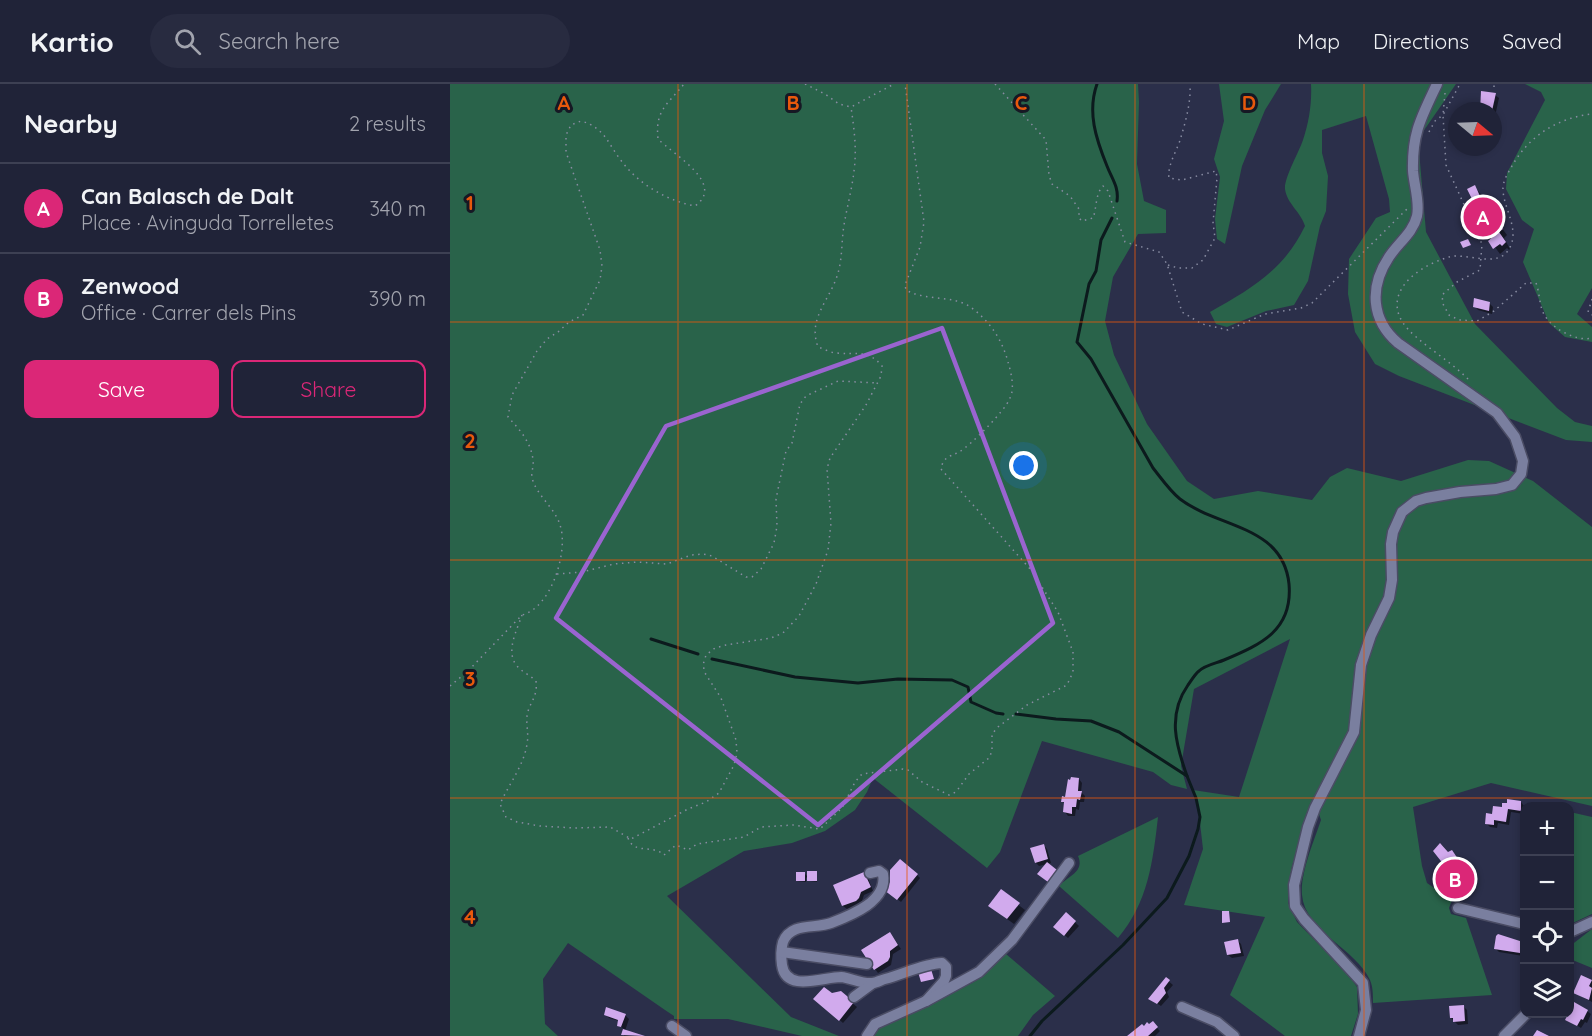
<!DOCTYPE html>
<meta charset="utf-8">
<style>
:root{--surface:#202338;--page:#282b40;--text:#f1f3f6;--muted:#a2a4ae;--line:#3d4053;--accent:#db2777}
body{margin:0;font-family:Quicksand,sans-serif;background:var(--page);color:var(--text)}
.controls{position:absolute;right:18px;bottom:18px;display:grid;overflow:hidden;border-radius:12px;box-shadow:0 3px 9px #0003}
.controls button{width:54px;height:54px;display:grid;place-items:center;padding:0;border:0;border-bottom:2px solid var(--line);background:var(--surface);color:var(--text);font:30px sans-serif}
.compass{position:absolute;left:998px;top:18px;width:54px;height:54px;border-radius:50%;background:var(--surface);box-shadow:0 3px 9px #0003;rotate:109deg}
.you{position:absolute;left:574px;top:382px;width:21px;height:21px;margin:-15px;border:4px solid #fff;border-radius:50%;background:#1a73e8;box-shadow:0 0 0 9px #1a73e833}
.badge{display:grid;place-items:center;width:39px;height:39px;border-radius:50%;background:var(--accent);color:#fff;font-size:20px;font-weight:700}
.pin{position:absolute;translate:-50% -50%;border:3px solid #fff;box-shadow:0 2px 6px #0006}
.list{margin:0;padding:0;list-style:none}
h2{display:flex;justify-content:space-between;align-items:center;height:78px;margin:0;padding:0 24px;font-size:26px}
h2 small{font-size:20px;font-weight:400;color:var(--muted)}
.list li{display:grid;grid-template-columns:39px 1fr auto;gap:18px;align-items:center;box-sizing:border-box;height:90px;padding:0 24px;border-top:2px solid var(--line)}
.list b{display:block;font-size:22px;white-space:nowrap}
.list p{margin:0;font-size:20px;white-space:nowrap;color:var(--muted)}
.list em{font-size:20px;font-style:normal;color:var(--muted)}
.actions{display:flex;gap:12px;padding:18px 24px}
.actions a{flex:1;padding:14px 0;border:2px solid var(--accent);border-radius:12px;text-align:center;font-size:21px;color:var(--accent)}
.actions .main{background:var(--accent);color:#fff}
.icon{flex:none;width:33px;height:33px;fill:none;stroke:currentColor;stroke-width:2;stroke-linecap:round;stroke-linejoin:round}
.map{position:relative;flex:none;width:1142px;height:952px;overflow:hidden}
header{display:flex;align-items:center;gap:36px;box-sizing:border-box;height:84px;padding:0 30px;background:var(--surface);border-bottom:2px solid var(--line)}
header strong{font-size:28px}
nav{display:flex;gap:33px;margin-inline-start:auto;font-size:21px}
.search{width:420px;height:54px;background:var(--page);display:flex;align-items:center;gap:15px;box-sizing:border-box;padding:0 21px;border-radius:33px;color:var(--muted);font-size:22px}
main{display:flex}
aside{flex:1;background:var(--surface)}
.map>svg:first-child{display:block}
</style>
<header>
<strong>Kartio</strong>
<div class="search"><svg class="icon" aria-label="search" viewBox="0 0 24 24"><circle cx="10" cy="10" r="6"/><path d="M15 15l6 6"/></svg>Search here</div>
<nav><a>Map</a><a>Directions</a><a>Saved</a></nav>
</header>
<main>
<aside>
<h2>Nearby<small>2 results</small></h2>
<ul class="list">
<li><span class="badge">A</span><div><b>Can Balasch de Dalt</b><p>Place · Avinguda Torrelletes</p></div><em>340 m</em></li>
<li><span class="badge">B</span><div><b>Zenwood</b><p>Office · Carrer dels Pins</p></div><em>390 m</em></li>
</ul>
<div class="actions"><a class="main">Save</a><a>Share</a></div>
</aside>
<div class="map">
<svg width="1142" height="952" viewBox="0 0 1142 952">
<rect width="100%" height="100%" fill="#2b2f4a"/>
<g fill="#29634a">
<path d="M 0,0 L 688,0 L 689,18 L 687,80 L 694,117 L 716,126 L 716,149 L 688,150 L 663,193 L 655,237 L 664,271 L 697,340 L 737,397 L 764,415 L 808,407 L 862,416 L 880,393 L 897,384 L 951,397 L 1018,376 L 1039,377 L 1083,397 L 1142,443 L 1142,722 L 1041,699 L 963,723 L 972,782 L 977,799 L 1002,816 L 999,824 L 1001,830 L 1016,834 L 1042,911 L 923,919 C 923,911 923,903 920,896 C 906,865 855,847 852,811 C 850,789 864,757 871,736 L 869,730 L 859,726 L 842,782 L 838,803 L 838,819 L 847,838 L 898,890 L 907,903 L 908,930 L 901,952 L 835,952 L 780,911 L 815,833 L 734,821 L 753,765 L 748,722 L 743,706 L 789,713 L 840,555 L 744,605 L 731,682 L 737,705 L 721,701 L 703,688 L 592,657 L 550,768 L 537,784 L 423,694 L 417,708 L 405,726 L 375,747 L 342,759 L 294,767 L 217,812 L 341,933 L 389,952 L 352,952 L 278,935 L 224,935 L 224,932 L 215,926 L 118,859 L 93,895 L 95,940 L 108,952 L 0,952 Z"/>
<polygon points="769,0 831,0 815,26 792,82 775,160 767,155 765,135 770,93 764,75 774,37"/>
<path d="M 861,0 L 1006,0 L 968,55 L 976,148 L 1025,240 L 1107,324 L 1125,338 L 1142,342 L 1142,358 L 1116,356 L 949,292 L 925,280 L 905,248 L 898,210 L 899,175 L 926,134 L 940,128 L 939,115 L 916,32 L 872,46 L 872,69 L 878,92 L 876,127 L 870,142 L 858,197 L 844,221 L 816,227 L 777,243 L 766,240 L 760,228 C 801,205 834,186 855,142 C 851,128 837,120 835,105 C 834,94 849,68 853,56 C 859,38 862,19 861,0 Z"/>
<polygon points="1075,0 1142,0 1142,204 1127,230 1142,243 1142,258 1115,253 1099,239 1073,178 1084,145 1072,136 1056,105 1057,89 1095,16 1091,8"/>
<polygon points="1120,728 1142,733 1142,830 1125,838 1120,839"/>
<path d="M 708,733 C 703,777 698,819 668,854 L 609,802 C 618,792 635,788 628,772 Z"/>
<polygon points="1142,845 1142,884 1120,875 1120,862"/>
<polygon points="556,870 605,912 583,931 568,952 422,952 433,941 522,899"/>
</g>
<g fill="#0007">
<polygon points="1045,11 1049,14 1044,37 1043,27 1031,27"/>
<polygon points="1024,103 1030,109 1039,127 1057,151 1054,154 1060,165 1059,166 1057,164 1050,170 1036,151 1025,117"/>
<polygon points="1039,219 1043,223 1042,230 1028,226 1025,222"/>
<polygon points="629,695 632,699 631,708 635,712 634,718 630,718 629,726 626,725 625,732 618,732 615,728 616,721 613,718"/>
<polygon points="1071,718 1074,722 1074,730 1061,728 1059,741 1048,739 1047,744 1040,743 1036,739 1043,731 1053,725"/>
<polygon points="593,761 597,765 601,779 589,782 586,779"/>
<polygon points="992,761 999,769 1005,771 1012,782 1003,788 984,766"/>
<polygon points="366,788 367,798 360,797 356,793 356,798 347,797 354,789 358,793"/>
<polygon points="414,790 418,794 423,807 414,811 412,817 397,825 393,822 385,802"/>
<polygon points="467,791 470,794 451,818 440,809"/>
<polygon points="551,807 575,826 564,840 546,827"/>
<polygon points="616,830 629,842 618,854 605,843"/>
<polygon points="443,853 451,865 443,870 441,881 428,889 425,885"/>
<polygon points="788,857 791,860 794,872 782,874 778,871"/>
<polygon points="1072,860 1074,862 1073,872 1049,868 1046,865"/>
<polygon points="716,895 723,901 717,908 719,913 711,922 700,915"/>
<polygon points="1141,897 1142,898 1142,918 1125,909"/>
<polygon points="390,909 407,923 393,939 369,918 381,911"/>
<polygon points="1013,922 1017,926 1018,940 1008,941 1001,934"/>
<polygon points="1137,927 1141,930 1137,939 1135,938 1131,944 1117,935"/>
<polygon points="155,930 175,931 179,935 175,947 191,952 174,952 175,946 169,941 169,937 159,934"/>
<polygon points="702,939 710,947 705,952 679,952"/>
</g>
<g fill="none" stroke-linecap="round" stroke-linejoin="round">
<g stroke="#0c1a1d" stroke-width="3">
<path d="M 647,0 C 637,28 646,55 657,82 C 662,95 669,103 667,117"/>
<path d="M 662,134 L 651,156 L 646,187 L 639,200 L 627,258 L 641,275 L 703,384 C 711,394 720,407 730,415 C 768,444 833,441 839,500 C 843,546 812,560 774,576 C 767,579 755,581 749,587 C 745,590 741,597 738,601 C 717,631 726,661 737,692"/>
<polyline points="201,555 248,570"/>
<polyline points="262,575 345,593 408,599 448,595 502,596 518,603 521,618 546,629 553,630"/>
<polyline points="566,630 606,635 641,637 669,648 737,692 746,714 750,733 748,745 739,772 717,814 673,861 592,937 580,952"/>
</g>
</g>
<g fill="#d1aaed">
<polygon points="1031,7 1046,9 1042,27 1030,27"/>
<polygon points="1025,101 1033,119 1053,145 1049,148 1056,158 1052,162 1050,160 1043,165 1038,157 1046,150 1044,147 1035,152 1017,120 1023,117 1017,105"/>
<polygon points="1018,155 1021,161 1013,164 1010,158"/>
<polygon points="1024,214 1040,218 1039,227 1023,223"/>
<polygon points="621,693 629,694 628,707 632,707 630,716 627,715 626,723 622,723 622,730 613,728 614,718 611,718 612,712 615,713 618,695 620,696"/>
<polygon points="1057,715 1071,717 1071,727 1058,725 1056,738 1044,736 1044,741 1035,740 1036,729 1042,730 1043,722 1052,723 1052,719 1057,719"/>
<polygon points="990,759 998,768 1002,766 1010,778 998,786 983,767"/>
<polygon points="594,760 598,775 585,779 580,764"/>
<polygon points="450,775 468,790 447,816 434,806 440,798 440,786"/>
<polygon points="597,778 607,786 598,798 587,790"/>
<rect x="357" y="787" width="10" height="10"/>
<rect x="346" y="788" width="9" height="9"/>
<polygon points="414,788 421,803 411,808 409,814 406,817 392,822 383,801"/>
<polygon points="551,805 570,819 557,835 538,822"/>
<polygon points="772,827 779,827 780,838 772,839"/>
<polygon points="616,828 626,837 614,852 603,843"/>
<polygon points="440,848 448,861 440,867 440,873 438,877 424,886 411,866"/>
<polygon points="1048,850 1073,858 1070,869 1044,865 1046,852"/>
<polygon points="788,855 791,869 777,871 774,858"/>
<polygon points="481,885 484,895 471,898 468,888"/>
<polygon points="1131,891 1142,896 1139,902 1142,904 1139,916 1123,909"/>
<polygon points="716,893 720,896 714,904 716,909 707,920 698,915"/>
<polygon points="374,903 382,909 391,907 404,918 389,937 363,915"/>
<polygon points="1124,918 1138,926 1133,936 1131,935 1127,942 1115,936"/>
<polygon points="1014,921 1015,937 1003,938 1003,934 1000,934 999,922"/>
<polygon points="156,923 176,930 171,943 167,942 168,936 154,931"/>
<polygon points="703,937 708,943 698,952 677,952 692,940 694,942 697,938 699,940"/>
<polygon points="173,945 195,952 171,951"/>
<polygon points="1087,946 1099,952 1083,952"/>
</g>
<g fill="none" stroke-linecap="round" stroke-linejoin="round">
<g stroke="#4a4c64" stroke-width="13">
<g id="minor">
<path d="M 420,789 L 429,787 L 433,790 C 438,817 402,831 381,839 C 365,845 341,838 333,858 C 331,865 331,874 332,881 C 336,909 373,893 391,893 C 401,894 412,900 422,899 C 426,899 431,896 435,895 C 454,890 473,880 492,879 L 496,883 L 496,892 L 494,897 L 476,917"/>
<polyline points="1008,824 1074,840"/>
<polyline points="1120,848 1142,838"/>
<polyline points="332,868 417,880"/>
<polyline points="404,913 423,899"/>
<polyline points="732,923 767,938 784,952"/>
<polyline points="222,942 236,952"/>
<polyline points="417,952 425,940 476,917 529,888 562,856 619,779"/>
<path d="M 909,952 L 916,926 L 913,899 L 854,835 L 845,822 L 844,801 L 858,743 L 865,724 L 904,648 L 911,581 L 921,551 L 939,514 L 942,496 L 941,460 L 943,448 L 952,428 L 966,417 L 976,414 L 1010,408 L 1046,405 L 1062,401 L 1071,390 L 1073,377 L 1065,353 L 1047,329 L 948,259 C 921,236 919,203 939,173 C 948,159 963,149 967,132 C 970,118 964,101 963,87 C 962,49 971,34 987,0"/>
<polyline points="1054,952 1076,930"/>
</g>
</g>
<g stroke="#888ca2" stroke-width="1.5" stroke-dasharray="1.5 4.5" stroke-linecap="butt">
<polyline points="355,0 375,10 389,20 401,23 444,0"/>
<path d="M 545,0 L 596,56 L 599,91 L 602,100 L 620,112 L 629,125 L 629,134 L 632,137 L 643,134 C 647,124 645,110 653,102 L 658,107 L 675,158 L 709,168 L 717,180 L 732,228 L 752,240 L 778,246 L 815,230 L 851,224 L 862,219 L 957,125"/>
<polyline points="1044,3 1044,0"/>
<path d="M 995,9 L 993,31 L 996,81 L 1032,160 L 1030,186 L 1007,198 L 992,211 L 993,220 L 999,231 L 1009,236 L 1027,237 L 1044,227 L 1076,199 L 1086,199 C 1090,209 1089,223 1095,232 C 1103,245 1127,258 1142,254"/>
<polyline points="979,48 985,37 993,31 1010,0"/>
<path d="M 718,181 L 728,184 L 742,184 L 753,176 L 765,154 L 763,139 L 767,94 L 766,87 L 732,96 L 719,94 C 717,81 728,65 731,53 C 736,36 741,18 740,0"/>
<polyline points="1142,215 1138,228 1142,231"/>
<path d="M 1018,295 C 1002,279 982,267 965,252 C 924,217 961,184 999,173 C 1016,168 1048,185 1059,165 C 1071,145 1052,123 1053,103 C 1054,95 1058,89 1062,82 C 1079,52 1107,34 1142,30"/>
<polyline points="107,490 132,488 164,480 187,478 217,480 241,471 253,470 262,472 296,493 302,493 311,485 324,459 327,442 326,415 336,367 342,359 350,320 356,312 388,297 428,299"/>
<path d="M 72,531 C 67,546 55,568 67,582 C 72,588 80,591 86,597 C 88,614 79,618 77,632 C 76,641 79,650 77,660 C 74,681 59,700 50,720 L 56,733 L 67,738 L 90,742 L 125,744 L 160,743 L 181,755 L 238,725 L 256,718 L 269,709 L 284,681 L 287,669 L 286,656 L 271,614 L 255,589 L 253,581 L 256,571 L 265,564 L 276,561 L 321,554 L 333,549 L 349,532 L 366,500 L 378,466 L 381,439 L 377,385 L 380,374 L 416,321 L 431,292 L 432,282 C 418,265 406,271 387,269 C 381,269 374,265 368,263 C 358,236 377,219 386,195 C 393,177 391,159 394,141 C 397,123 402,105 404,87 C 407,65 404,44 401,23"/>
<path d="M 0,602 L 17,588 L 72,531 C 101,524 119,467 110,441 C 105,424 87,412 82,394 C 81,388 84,382 83,376 C 81,358 70,346 58,333 L 62,311 L 87,267 L 97,255 L 108,248 L 119,238 L 133,231 L 150,196 L 152,182 L 150,166 L 116,68 L 116,51 L 121,41 L 131,37 C 156,44 158,61 173,79 C 190,101 218,117 245,122 C 276,100 224,71 208,55 C 205,26 217,21 234,0"/>
<path d="M 178,754 C 184,771 203,760 214,771 L 226,761 L 238,766 L 247,760 L 294,753 L 311,743 L 343,741 L 370,745 L 392,724 L 405,698 L 412,690 L 453,685 L 458,686 L 472,698 L 499,711 L 506,708 L 519,690 L 539,674 L 542,667 L 542,650 L 548,643 L 577,621 L 617,601 L 623,588 L 623,568 L 608,528 L 581,486 L 491,385 C 493,373 499,373 509,368 C 520,362 556,326 560,314 C 565,304 561,288 558,278 C 552,255 539,236 519,222 C 501,211 475,217 456,206 L 455,201 L 470,163 L 474,138 L 455,0"/>
</g>
<use href="#minor" stroke="#7a7f9f" stroke-width="10"/>
</g>
<path fill="none" stroke="#9a64d0" stroke-width="4.5" stroke-linejoin="round" d="M 492,244 L 603,539 L 368,741 L 106,534 L 216,342 Z"/>
<path fill="none" stroke="#e8590c" stroke-width="1.5" stroke-opacity="0.55" d="M 228,0 L 228,952M 457,0 L 457,952M 685,0 L 685,952M 914,0 L 914,952M 0,238 L 1142,238M 0,476 L 1142,476M 0,714 L 1142,714"/>
<g font-size="20" text-anchor="middle" font-weight="bold" fill="#e8590c" stroke="#161824" stroke-width="6" stroke-linejoin="round" paint-order="stroke">
<text x="114" y="26">A</text>
<text x="343" y="26">B</text>
<text x="571" y="26">C</text>
<text x="799" y="26">D</text>
<text x="20" y="126">1</text>
<text x="20" y="364">2</text>
<text x="20" y="602">3</text>
<text x="20" y="840">4</text>
</g>
</svg>
<div class="controls">
<button>+</button>
<button>−</button>
<button><svg class="icon" aria-label="locate" viewBox="0 0 24 24"><circle cx="12" cy="12" r="6"/><path d="M12 2v4M12 18v4M2 12h4M18 12h4"/></svg></button>
<button><svg class="icon" aria-label="layers" viewBox="0 0 24 24"><path d="M12 4l9 5-9 5-9-5zM3 14l9 5 9-5"/></svg></button>
</div>
<svg class="compass" viewBox="-18 -18 36 36"><path d="M0-13l5 13h-10z" fill="#e53935"/><path d="M0 13l5-13h-10z" fill="#a2a4ae"/></svg>
<div class="you"></div>
<div class="pin badge" style="left:1033px;top:133px">A</div>
<div class="pin badge" style="left:1005px;top:795px">B</div>
</div>
</main>
